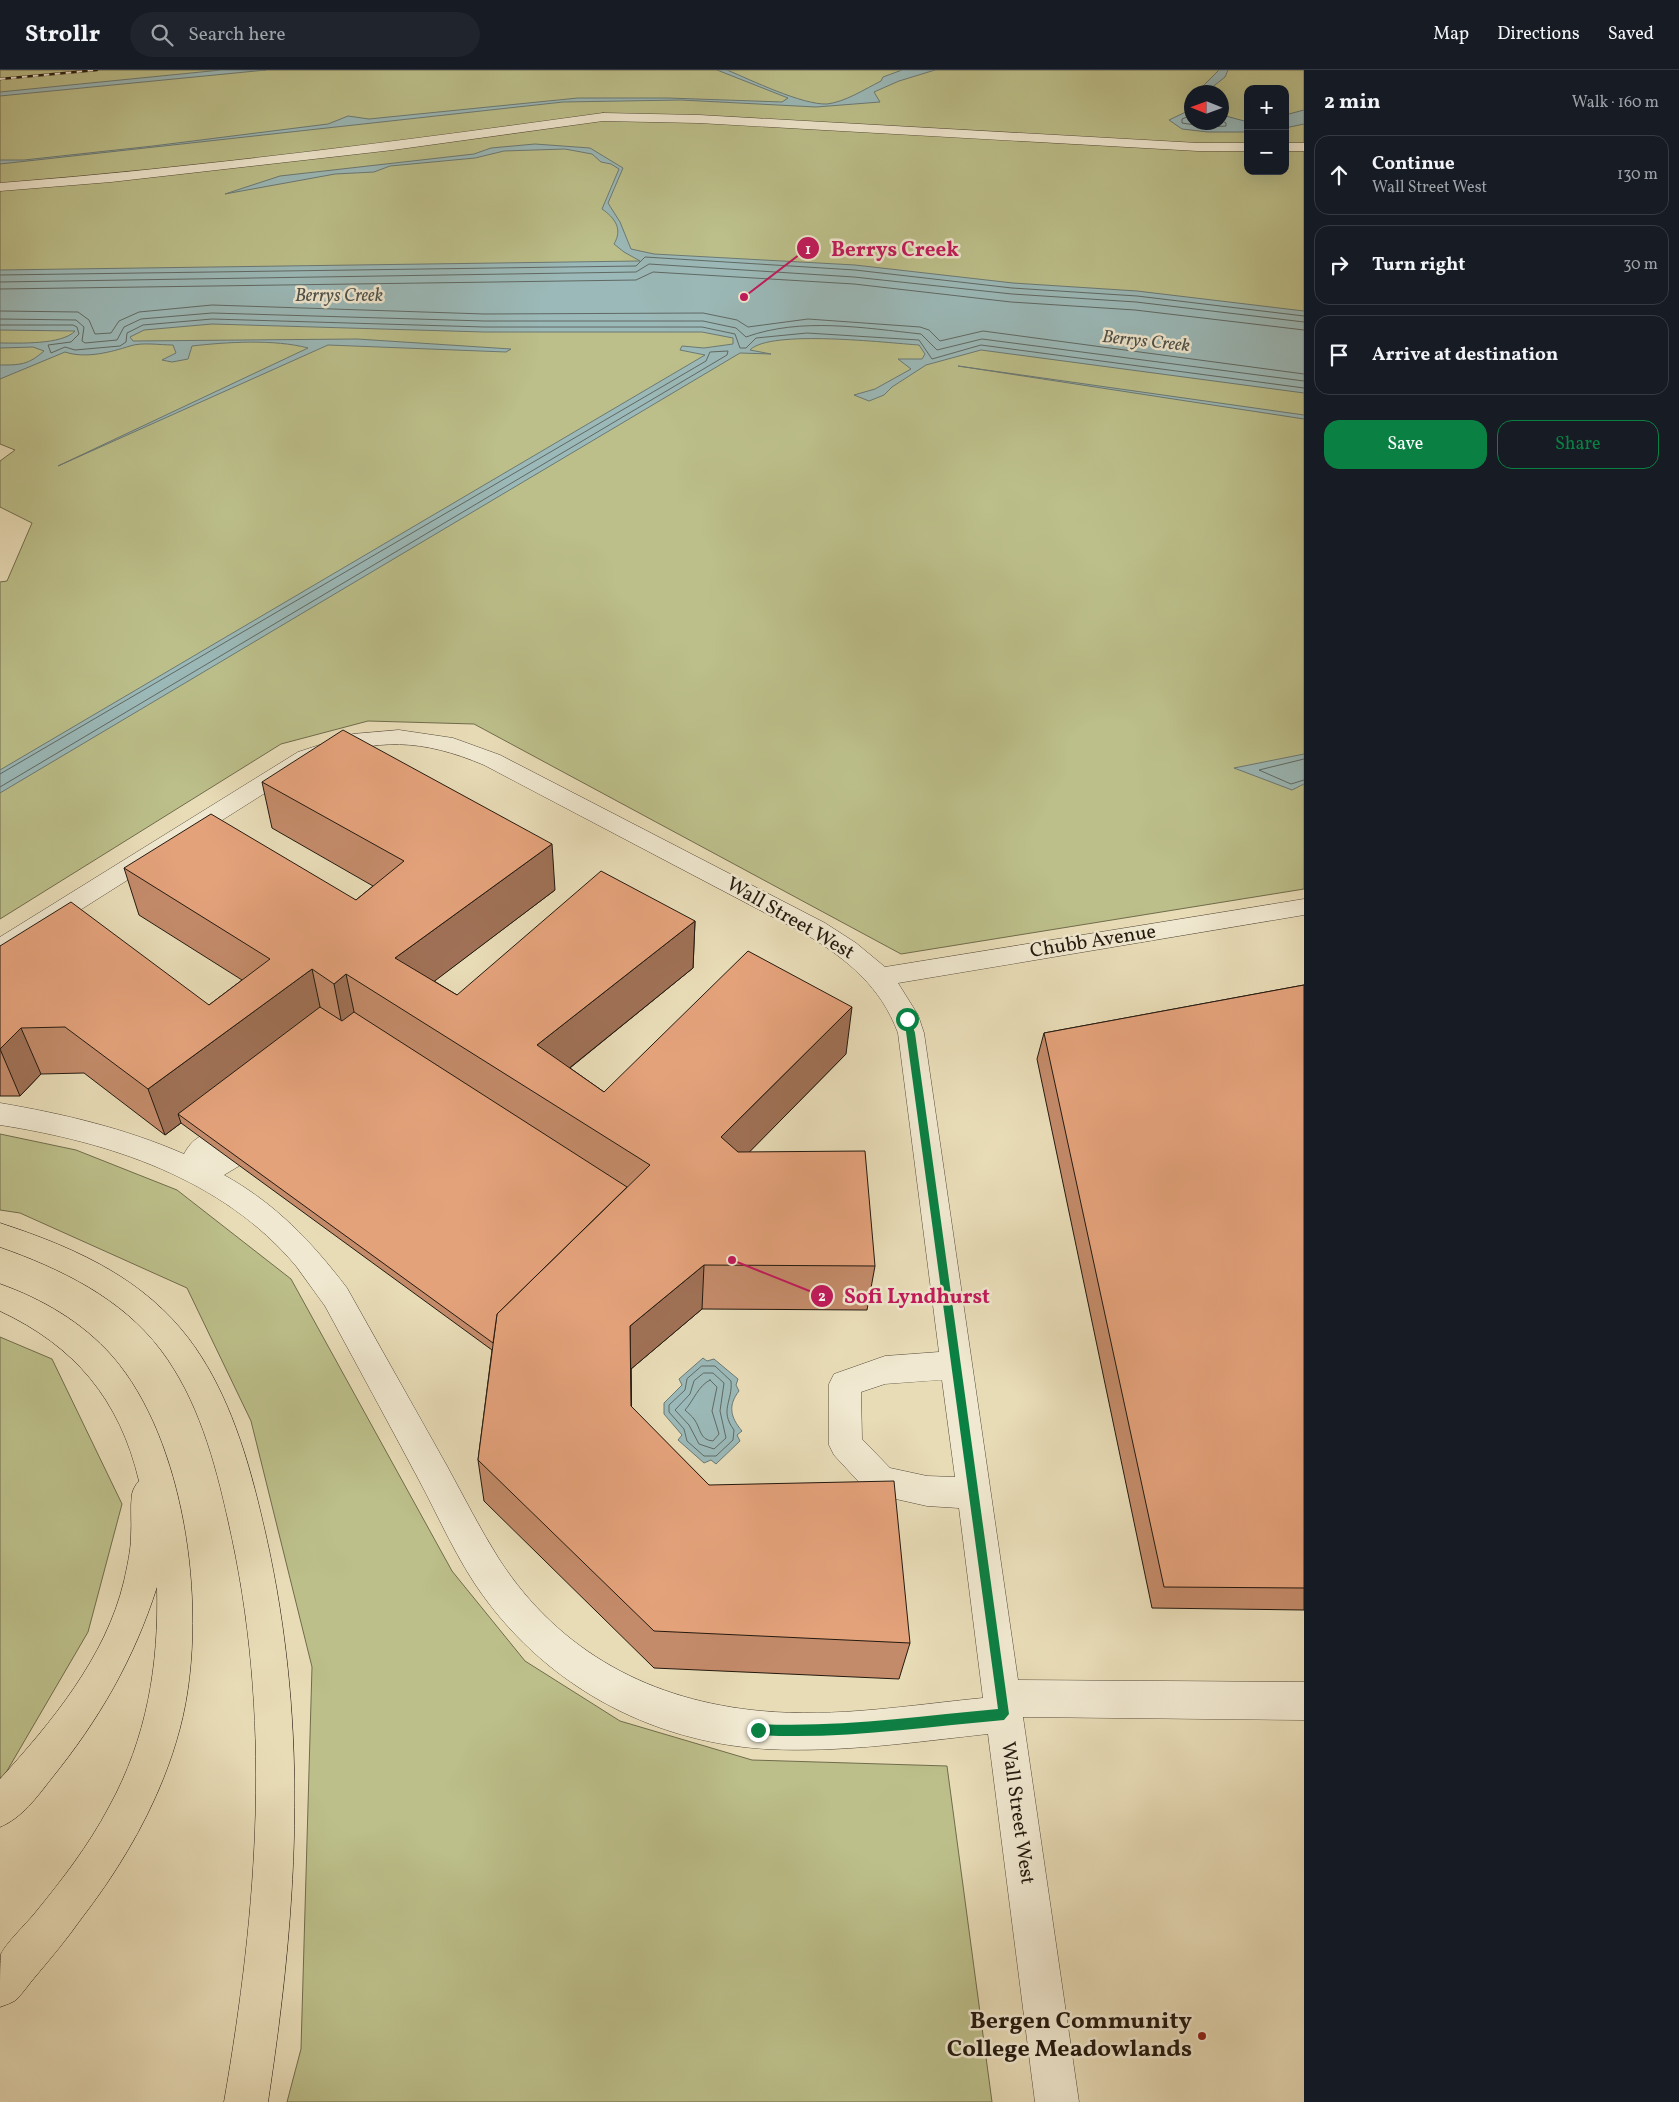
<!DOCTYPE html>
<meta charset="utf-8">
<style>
:root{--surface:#171b24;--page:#20242c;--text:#f1f3f6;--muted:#9ea1a6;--line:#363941;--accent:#0b8043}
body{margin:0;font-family:Vollkorn,serif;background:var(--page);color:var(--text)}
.controls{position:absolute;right:15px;top:15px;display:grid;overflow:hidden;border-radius:10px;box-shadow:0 5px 20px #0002}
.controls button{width:45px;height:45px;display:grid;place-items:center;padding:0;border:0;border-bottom:1px solid var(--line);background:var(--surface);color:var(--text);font:25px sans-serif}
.compass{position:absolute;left:1184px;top:15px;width:45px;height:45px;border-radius:50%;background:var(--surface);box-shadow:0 5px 20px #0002;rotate:271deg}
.stop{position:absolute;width:15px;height:15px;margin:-11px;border:4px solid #0b8043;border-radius:50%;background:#fff}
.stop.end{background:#0b8043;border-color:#fff;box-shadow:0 1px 5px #0008}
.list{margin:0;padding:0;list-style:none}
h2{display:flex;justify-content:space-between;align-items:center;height:65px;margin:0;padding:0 20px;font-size:21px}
h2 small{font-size:16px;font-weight:400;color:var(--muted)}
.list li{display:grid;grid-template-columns:32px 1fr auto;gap:15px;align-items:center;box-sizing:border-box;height:80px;margin:0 10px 10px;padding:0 10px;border:1px solid var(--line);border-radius:15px}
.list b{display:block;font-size:19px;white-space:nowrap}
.list p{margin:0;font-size:16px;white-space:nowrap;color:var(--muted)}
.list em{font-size:16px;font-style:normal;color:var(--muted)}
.actions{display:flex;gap:10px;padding:15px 20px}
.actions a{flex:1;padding:11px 0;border:1px solid var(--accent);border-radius:15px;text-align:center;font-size:18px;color:var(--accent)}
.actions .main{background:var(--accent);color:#fff}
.icon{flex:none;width:28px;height:28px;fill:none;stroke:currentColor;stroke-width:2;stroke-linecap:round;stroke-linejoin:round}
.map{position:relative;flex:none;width:1304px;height:2032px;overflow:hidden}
header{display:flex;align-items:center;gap:30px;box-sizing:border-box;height:70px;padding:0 25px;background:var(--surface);border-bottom:1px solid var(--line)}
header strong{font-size:24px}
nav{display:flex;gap:28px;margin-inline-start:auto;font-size:18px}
.search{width:350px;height:45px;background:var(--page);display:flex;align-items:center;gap:12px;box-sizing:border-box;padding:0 18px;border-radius:28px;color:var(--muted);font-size:19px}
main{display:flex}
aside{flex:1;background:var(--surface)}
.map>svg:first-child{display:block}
</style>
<header>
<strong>Strollr</strong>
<div class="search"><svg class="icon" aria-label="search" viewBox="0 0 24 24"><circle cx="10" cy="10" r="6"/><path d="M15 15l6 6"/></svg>Search here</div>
<nav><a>Map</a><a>Directions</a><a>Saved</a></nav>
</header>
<main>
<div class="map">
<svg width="1304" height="2032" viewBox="0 0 1304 2032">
<rect width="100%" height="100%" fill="#e8dcb7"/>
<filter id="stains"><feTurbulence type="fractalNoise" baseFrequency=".004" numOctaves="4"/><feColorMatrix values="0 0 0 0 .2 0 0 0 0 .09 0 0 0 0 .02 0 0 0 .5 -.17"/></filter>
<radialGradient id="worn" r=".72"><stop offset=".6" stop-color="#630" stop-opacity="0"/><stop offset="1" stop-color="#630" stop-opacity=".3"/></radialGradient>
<g fill="#bcbf8a" stroke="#706c4c" fill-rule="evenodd">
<path d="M 0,0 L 1304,0 L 1304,819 L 901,884 L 474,654 L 368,651 L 281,674 L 0,849 L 0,512 L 7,511 L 32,453 L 0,437 L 0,391 L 15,380 L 0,374 ZM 1248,19 L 1285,19 L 1285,101 L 1248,101 ZM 1192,22 L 1222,22 L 1222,52 L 1192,52 Z"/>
<polygon points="0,1064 76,1080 177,1120 291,1209 452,1501 525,1591 620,1651 752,1690 947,1696 992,2032 287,2032 301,1979 312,1597 251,1351 187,1218 20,1143 0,1140"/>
<polygon points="0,1267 52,1289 122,1434 88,1562 4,1706 0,1708"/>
</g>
<g fill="#9bb9b8" stroke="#6b7974">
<polygon points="221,0 266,0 0,26 0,22"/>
<path d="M 717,0 L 727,0 C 751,10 802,35 827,34 C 845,32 865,19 881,11 L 883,7 L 902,0 L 935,0 L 899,11 L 874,22 L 880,32 L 816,37 L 681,30 L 563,32 L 0,94 L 0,90 L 24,90 L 153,76 L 328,54 L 348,46 L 369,49 L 578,28 L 668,28 L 782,32 L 788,28 Z"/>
<polygon points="1219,0 1228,0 1225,7 1210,19 1211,22 1197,22"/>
<polygon points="1191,37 1192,52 1222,52 1222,45 1248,52 1248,62 1208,62 1182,59 1169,50 1190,40"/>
<polygon points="1304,40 1304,54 1285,58 1285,45"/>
<path d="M 535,74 L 590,78 L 623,98 L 608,133 L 620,152 L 631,179 L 654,184 L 855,195 L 1013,213 L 1137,221 L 1304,241 L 1304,323 L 981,280 L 926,295 L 892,317 L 884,325 L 869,331 L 854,325 L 875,319 L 911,299 L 898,289 L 922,289 L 925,284 L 919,275 C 888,273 770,259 750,280 L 771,284 L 740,283 L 0,723 L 0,700 L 705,285 L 680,280 L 682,276 L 704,278 L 733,274 L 733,268 L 702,262 L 484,262 L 212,254 L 144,260 L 130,267 L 133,271 L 357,269 L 511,279 L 506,282 L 328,275 L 58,396 L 308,278 C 274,269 227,272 192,276 L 188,289 L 172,292 L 162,290 L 176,283 L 173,275 C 160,275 142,272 130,276 C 111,282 86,289 65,282 L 0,309 L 0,295 C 20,295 28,295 44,281 L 33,277 L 0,278 L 0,273 C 19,273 62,275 75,261 L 0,260 L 0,200 L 640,191 L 624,182 L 614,174 C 623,159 615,148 602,139 L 619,99 L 611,94 L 601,92 L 592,84 L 565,79 L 504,81 L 475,88 L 390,96 L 374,102 L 335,104 L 225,124 L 280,106 L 474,84 L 491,78 Z"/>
<polygon points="958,296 1304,345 1304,349"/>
<polygon points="1304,684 1304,714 1292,720 1234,698"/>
<path d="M 703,1288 L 707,1291 L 714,1289 L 738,1309 L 736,1315 L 739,1321 C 728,1335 730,1347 742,1361 L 737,1365 L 740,1371 L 716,1394 L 711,1390 L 704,1393 L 678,1370 L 682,1365 L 664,1344 L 664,1333 L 682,1315 L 679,1309 Z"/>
</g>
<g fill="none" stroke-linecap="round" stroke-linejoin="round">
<g stroke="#606964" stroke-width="1">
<polyline points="1192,45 1182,49 1182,53 1208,57 1226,56 1226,53 1222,51"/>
<polyline points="0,205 636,196 645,187 855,200 1012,218 1137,226 1304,246"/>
<polyline points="0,212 636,202 649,194 854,207 1012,224 1136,232 1304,252"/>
<polyline points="0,219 636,210 653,202 854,214 1011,232 1135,240 1304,260"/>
<polyline points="0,241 78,242 89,250 95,264 111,263 119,251 139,242 212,235 484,244 703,243 737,250 748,257 808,249 920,257 929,260 940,271 983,261 1304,304"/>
<path d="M 0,249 L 76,250 L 84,257 L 82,271 L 85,273 L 117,270 L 124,257 L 141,249 L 212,243 L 484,251 L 703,251 L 736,258 L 746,267 C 801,247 864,258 921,264 L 937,280 L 982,269 L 1304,311"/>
<polyline points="0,255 73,255 77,257 79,264 71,272 48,275 51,283 65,277 75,280 120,276 126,272 127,263 143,255 212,249 484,257 702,257 735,264 740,278 746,278 756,268 807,263 919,270 932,289 981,275 1304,318"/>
<polyline points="1304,689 1259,700 1291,714 1304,710"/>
<polyline points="0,704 706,291 710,282 728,281 727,285 0,717"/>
<path d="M 702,1296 L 715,1296 L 731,1311 C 733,1331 719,1340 734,1360 L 733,1370 L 716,1386 L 704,1386 L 687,1371 L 684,1359 L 669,1342 L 669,1335 L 685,1320 L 687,1309 Z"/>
<polygon points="704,1303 713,1303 724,1313 720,1341 726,1368 714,1379 699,1374 689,1355 675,1340 690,1324 694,1311"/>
<path d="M 710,1310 L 717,1317 L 712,1341 L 719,1364 L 713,1371 C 699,1370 701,1358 694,1349 C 692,1346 688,1343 685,1340 C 694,1330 698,1316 710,1310 Z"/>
</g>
<g stroke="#554a39" stroke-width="1">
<g id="minor">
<path d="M 603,43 L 699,45 L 1198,73 L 1248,73 L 1248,81 L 1198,81 L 699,53 L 603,51 L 393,80 L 111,112 L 0,121 L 0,113 C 202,97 402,71 603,43 Z"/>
<rect x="1285" y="73" width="19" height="8"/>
<path d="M 399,660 L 453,668 L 500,685 L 825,853 L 856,873 L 885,897 L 1304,829 L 1304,845 L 898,913 L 918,945 L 924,963 L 1018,1610 L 1304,1612 L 1304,1650 L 1023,1647 L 1079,2032 L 1035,2032 L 988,1664 C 914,1672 841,1683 766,1679 C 648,1672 541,1613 475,1514 C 454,1482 438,1446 420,1412 C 389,1354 357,1295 325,1236 C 315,1223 306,1209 296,1196 C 222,1108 109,1072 0,1055 L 0,1033 C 64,1044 124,1058 184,1084 C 192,1069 203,1061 219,1066 L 223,1074 L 220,1080 L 229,1077 L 239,1080 L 243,1088 L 239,1096 L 224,1105 C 276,1134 311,1171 347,1218 C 380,1277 414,1337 447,1396 C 464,1427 480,1459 499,1489 C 560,1583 652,1631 762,1641 C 836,1648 910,1635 983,1628 L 959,1438 L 927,1436 L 869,1423 L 834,1385 L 829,1375 L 829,1314 L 834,1304 L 885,1286 L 939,1282 L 898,963 C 881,917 848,890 807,865 L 484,695 C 422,669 377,667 314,692 L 9,885 L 0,888 L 0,867 L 298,682 L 353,664 ZM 942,1310 L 955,1407 L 927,1406 L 890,1398 L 862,1369 L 861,1322 L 885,1314 Z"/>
</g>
</g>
<g stroke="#24190f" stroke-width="1">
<g id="major">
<path d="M 0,1153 C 67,1175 134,1203 181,1259 C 224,1310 246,1380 261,1444 C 310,1646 299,1828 268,2032 L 224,2032 C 258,1836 273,1646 228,1450 C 215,1391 198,1329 161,1280 C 122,1228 60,1198 0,1177 Z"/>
<path d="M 0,1214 C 42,1229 82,1252 112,1286 C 188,1373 209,1549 180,1658 C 162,1727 125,1792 81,1849 C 67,1869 51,1888 35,1907 C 29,1914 23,1923 16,1930 C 12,1933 5,1935 0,1937 C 0,1927 0,1890 1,1884 C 6,1873 27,1853 35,1843 C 62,1810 89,1775 109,1737 C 147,1668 159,1595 157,1517 C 134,1589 99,1650 51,1709 C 37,1727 22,1748 0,1757 L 0,1709 C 51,1653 106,1587 124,1511 C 127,1497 131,1480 131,1466 C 132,1452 130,1437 132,1424 C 133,1419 136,1414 139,1411 C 120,1330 75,1276 0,1241 Z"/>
</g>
</g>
<use href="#minor" fill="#f0e8d0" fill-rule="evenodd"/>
<use href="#major" fill="#e8dcb7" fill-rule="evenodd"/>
<g stroke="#24190f" stroke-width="2.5">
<polyline id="rail" points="0,9 97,0"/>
</g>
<use href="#rail" stroke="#f0e8d0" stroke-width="2" stroke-dasharray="5.5" stroke-linecap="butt"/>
</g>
<g fill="#c48b6a" stroke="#24190f">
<polygon points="262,712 555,820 434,911 457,925 695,851 693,898 570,998 604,1022 846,984 749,1082 875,1196 867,1240 702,1239 631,1299 631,1337 709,1415 910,1573 899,1609 654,1598 484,1431 478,1390 492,1280 181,1053 165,1065 84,1003 41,1004 20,1026 0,1026 0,876 209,935 242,910 139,845 124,798 356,830 373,816 272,758"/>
<polygon points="1304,915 1304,1540 1152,1538 1037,989 1044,963"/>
</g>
<g fill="#a07156" stroke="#24190f">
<polygon points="552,774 555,820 403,935 395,888"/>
<polygon points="695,851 693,898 541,1021 537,975"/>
<polygon points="312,899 322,946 178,1044 181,1053 165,1065 148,1019"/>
<polygon points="346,904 356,951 343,960 334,914"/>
<polygon points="852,937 846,984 719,1113 721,1067"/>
<polygon points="21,958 41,1004 20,1026 0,979"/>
<polygon points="704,1195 702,1239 631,1299 632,1378 630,1256"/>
</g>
<g fill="#e4a27b" stroke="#24190f">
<polygon points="343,660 552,774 395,888 457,925 601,801 695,851 537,975 604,1022 748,881 852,937 721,1067 738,1082 865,1081 875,1196 704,1195 630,1256 631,1336 709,1415 894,1411 910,1573 654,1561 478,1390 497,1244 650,1095 346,904 334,914 312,899 148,1019 65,957 21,958 0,979 0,876 71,832 209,935 270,889 124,798 211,744 356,830 404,791 262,712"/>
<polygon points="1304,915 1304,1518 1164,1517 1044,963"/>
<polygon points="320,937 342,951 354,942 627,1117 497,1244 493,1273 178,1044"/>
</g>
<path fill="#0b8043" d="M 904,947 L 910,947 L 915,963 L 1009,1644 L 1004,1650 C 922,1657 840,1670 758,1665 L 753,1660 L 758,1654 C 838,1658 918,1646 998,1639 Z"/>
<circle fill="#8f2418" stroke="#f0e8d0" stroke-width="2" cx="1202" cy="1966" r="5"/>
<g text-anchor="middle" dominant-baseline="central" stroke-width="5" stroke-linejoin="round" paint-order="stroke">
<g font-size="18" font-style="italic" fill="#4e514a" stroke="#f0e8d0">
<text x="339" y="226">Berrys Creek</text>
<text transform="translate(1146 272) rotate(6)">Berrys Creek</text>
</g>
<g font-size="20" fill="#24190f" stroke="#f0e8d0">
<text transform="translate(790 849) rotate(30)">Wall Street West</text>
<text transform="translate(1093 872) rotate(-9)">Chubb Avenue</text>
<text transform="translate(1017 1743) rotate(82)">Wall Street West</text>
</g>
<g font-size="24" font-weight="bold" fill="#24190f" stroke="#f0e8d0" text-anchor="end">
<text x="1192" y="1952">Bergen Community<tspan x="1192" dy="28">College Meadowlands</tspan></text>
</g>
</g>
<path fill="none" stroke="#c2185b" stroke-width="2" d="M744 227L808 178M732 1190L822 1226"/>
<g fill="#c2185b" stroke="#f0e8d0" stroke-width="2">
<circle cx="744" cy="227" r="5"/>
<circle cx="732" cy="1190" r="5"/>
<circle cx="808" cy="178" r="12"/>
<circle cx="822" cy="1226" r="12"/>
</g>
<g font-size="15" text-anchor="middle" font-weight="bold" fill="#fff">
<text x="808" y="184">1</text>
<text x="822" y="1231">2</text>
</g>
<g font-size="21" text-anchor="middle" font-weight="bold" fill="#c2185b" stroke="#f0e8d0" stroke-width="5" stroke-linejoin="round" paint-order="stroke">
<text x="895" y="186">Berrys Creek</text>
<text x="917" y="1233">Sofi Lyndhurst</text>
</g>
<rect width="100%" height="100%" filter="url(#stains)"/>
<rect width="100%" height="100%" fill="url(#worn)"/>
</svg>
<div class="controls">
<button>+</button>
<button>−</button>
</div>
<svg class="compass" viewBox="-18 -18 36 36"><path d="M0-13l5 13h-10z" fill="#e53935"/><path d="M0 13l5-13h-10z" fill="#9ea1a6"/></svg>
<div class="stop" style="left:907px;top:949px"></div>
<div class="stop end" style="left:758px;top:1660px"></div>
</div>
<aside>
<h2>2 min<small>Walk · 160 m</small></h2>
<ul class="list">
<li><svg class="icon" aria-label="ahead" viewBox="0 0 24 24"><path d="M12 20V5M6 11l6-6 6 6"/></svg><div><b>Continue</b><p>Wall Street West</p></div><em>130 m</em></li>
<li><svg class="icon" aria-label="right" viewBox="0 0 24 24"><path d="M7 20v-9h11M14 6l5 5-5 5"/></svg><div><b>Turn right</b></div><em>30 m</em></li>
<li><svg class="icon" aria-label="arrive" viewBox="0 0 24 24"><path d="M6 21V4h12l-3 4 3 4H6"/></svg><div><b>Arrive at destination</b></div></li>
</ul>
<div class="actions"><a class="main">Save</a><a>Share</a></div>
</aside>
</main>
